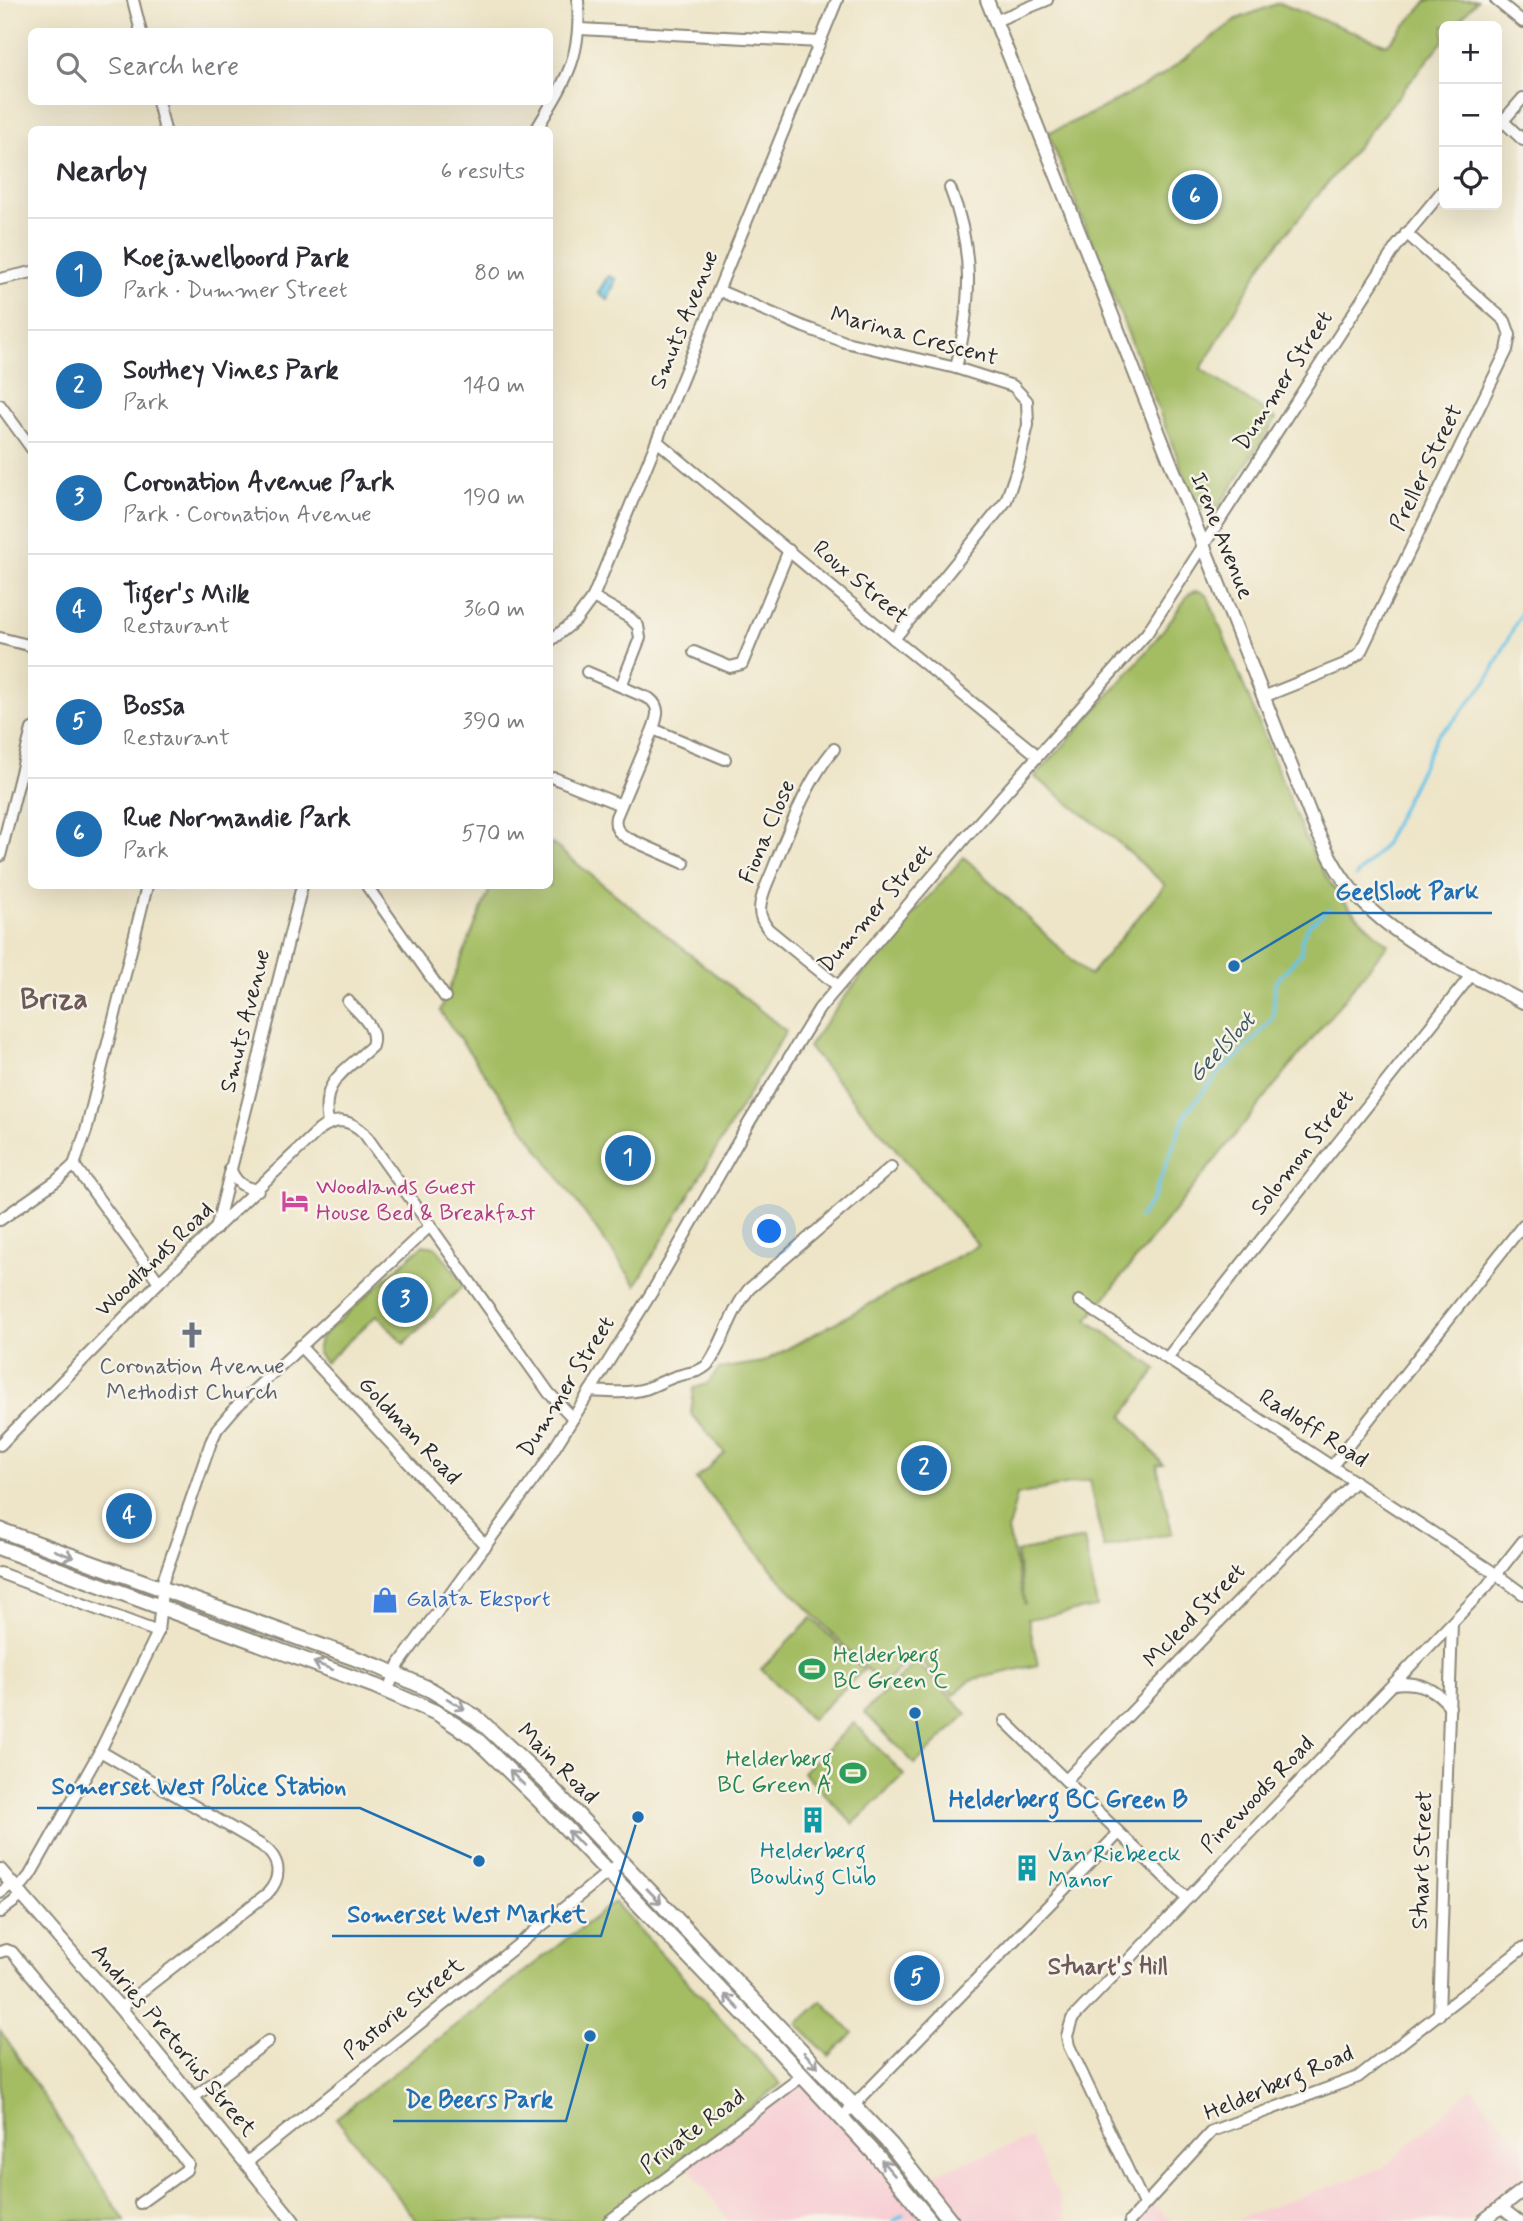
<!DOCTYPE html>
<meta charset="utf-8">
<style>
:root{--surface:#fff;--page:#f7f7f7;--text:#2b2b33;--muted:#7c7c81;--line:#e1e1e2;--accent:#1f6fb2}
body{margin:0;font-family:Mynerve,sans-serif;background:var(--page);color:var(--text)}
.controls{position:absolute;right:21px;top:21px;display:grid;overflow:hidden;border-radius:10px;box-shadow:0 7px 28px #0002}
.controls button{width:63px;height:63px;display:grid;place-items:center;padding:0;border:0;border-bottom:2px solid var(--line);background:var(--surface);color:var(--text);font:35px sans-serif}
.you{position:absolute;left:770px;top:1232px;width:24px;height:24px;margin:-18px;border:5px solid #fff;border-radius:50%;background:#1a73e8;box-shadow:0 0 0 10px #1a73e833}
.badge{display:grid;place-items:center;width:46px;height:46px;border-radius:50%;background:var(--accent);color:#fff;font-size:23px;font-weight:700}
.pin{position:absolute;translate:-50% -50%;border:4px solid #fff;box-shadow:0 2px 7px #0006}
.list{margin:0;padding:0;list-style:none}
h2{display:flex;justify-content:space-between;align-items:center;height:91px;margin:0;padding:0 28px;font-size:30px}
h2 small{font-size:23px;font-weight:400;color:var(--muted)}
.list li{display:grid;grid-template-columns:46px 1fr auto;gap:21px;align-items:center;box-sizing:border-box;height:112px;padding:0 28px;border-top:2px solid var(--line)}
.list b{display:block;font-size:26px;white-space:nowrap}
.list p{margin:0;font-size:23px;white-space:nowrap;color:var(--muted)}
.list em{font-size:23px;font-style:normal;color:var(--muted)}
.icon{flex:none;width:38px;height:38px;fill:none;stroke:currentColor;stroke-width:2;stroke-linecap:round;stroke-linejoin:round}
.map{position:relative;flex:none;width:1523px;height:2221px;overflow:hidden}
.search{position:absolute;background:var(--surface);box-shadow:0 7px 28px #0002;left:28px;top:28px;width:525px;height:77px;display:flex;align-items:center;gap:18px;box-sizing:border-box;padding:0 24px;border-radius:10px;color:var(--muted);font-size:26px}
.panel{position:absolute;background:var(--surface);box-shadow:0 7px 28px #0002;left:28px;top:126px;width:525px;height:763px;border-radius:10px}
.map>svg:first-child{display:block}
</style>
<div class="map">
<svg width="1523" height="2221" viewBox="0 0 1523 2221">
<rect width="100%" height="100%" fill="#f7f3e8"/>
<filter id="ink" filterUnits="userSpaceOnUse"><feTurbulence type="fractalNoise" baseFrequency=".0143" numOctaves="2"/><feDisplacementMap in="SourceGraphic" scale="14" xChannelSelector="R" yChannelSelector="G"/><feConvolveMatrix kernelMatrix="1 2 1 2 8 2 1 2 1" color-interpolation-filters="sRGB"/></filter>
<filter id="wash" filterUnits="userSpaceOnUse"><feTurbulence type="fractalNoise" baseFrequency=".00686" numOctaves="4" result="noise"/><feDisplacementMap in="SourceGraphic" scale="28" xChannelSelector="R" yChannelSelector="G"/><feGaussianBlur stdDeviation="1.57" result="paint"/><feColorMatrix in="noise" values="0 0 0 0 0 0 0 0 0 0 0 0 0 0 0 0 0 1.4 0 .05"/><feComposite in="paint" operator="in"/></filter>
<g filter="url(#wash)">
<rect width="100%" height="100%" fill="#eee5c8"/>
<g fill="#f7cfd4">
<polygon points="809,2072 885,2150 911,2182 1031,2138 1057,2192 1067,2221 939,2221 933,2212 919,2221 729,2221 685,2162"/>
<polygon points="1472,2088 1523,2149 1523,2178 1468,2221 1237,2221 1245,2216 1383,2168"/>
<polygon points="1153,2205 1173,2221 1139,2221"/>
</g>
<g fill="#a4bd64" stroke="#687448" stroke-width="2">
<path d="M 1428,0 L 1477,0 L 1455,26 L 1444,26 L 1444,40 L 1264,261 L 1201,369 L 1276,419 L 1220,505 C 1212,512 1205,512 1197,506 L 1048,133 L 1097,111 L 1160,77 L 1237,19 L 1279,3 L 1387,45 Z"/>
<path d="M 1195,591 L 1202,592 L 1208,597 L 1304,835 C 1328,886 1345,908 1388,944 L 1087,1320 L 1157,1369 L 1123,1416 L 1163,1464 L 1157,1465 L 1172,1533 L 1104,1548 L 1089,1480 L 1017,1495 L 1008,1530 L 1025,1605 L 1016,1552 L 1084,1539 L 1097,1607 L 1028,1619 L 1038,1665 L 970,1680 L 953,1695 L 915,1654 L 882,1685 L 785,1585 L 696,1479 L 725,1453 L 691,1414 L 694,1388 L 707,1384 L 719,1369 L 763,1362 L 978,1245 L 808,1047 C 855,979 909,919 964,857 L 1089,976 L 1165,885 L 1110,835 L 1035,777 C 1088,717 1144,661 1189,594 Z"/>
<polygon points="550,842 786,1031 636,1285 440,1011 491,886 550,886"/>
<polygon points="423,1245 436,1247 464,1285 404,1344 377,1315 325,1363 317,1352 320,1338"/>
<polygon points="812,1618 864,1670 811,1720 761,1669"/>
<polygon points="916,1662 967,1714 915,1764 864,1712"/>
<polygon points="854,1723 904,1775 853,1824 803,1772"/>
<polygon points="614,1902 781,2084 604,2221 417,2221 336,2118"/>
<polygon points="822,2001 853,2033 829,2056 797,2024"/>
<polygon points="0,2030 125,2221 0,2221"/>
</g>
<polygon fill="#68c4e6" stroke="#4a7888" stroke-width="2" points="608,276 616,279 608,300 598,293"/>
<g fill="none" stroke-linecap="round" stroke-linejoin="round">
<g stroke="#68c4e6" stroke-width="3.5">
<polyline points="1356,876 1383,847 1438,734 1452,723 1487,681 1523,609"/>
<polyline points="1139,1218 1153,1198 1187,1111 1222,1070 1240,1055 1273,1018 1275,983 1301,953 1302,938 1309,925 1329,909"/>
<polyline points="894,2221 903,2215"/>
</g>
</g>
</g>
<g filter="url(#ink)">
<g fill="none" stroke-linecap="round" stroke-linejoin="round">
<g stroke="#8c887a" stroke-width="14">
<g id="minor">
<polyline points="133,0 141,32"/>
<polyline points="1496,0 1523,22"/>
<polyline points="995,21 1047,0"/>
<polyline points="580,29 820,42"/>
<polyline points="158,102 165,130"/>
<polyline points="1503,121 1523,140"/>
<polyline points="1497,128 1523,98"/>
<path d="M 536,130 C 565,81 582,59 578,0"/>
<path d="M 950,188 C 975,251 971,304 956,368"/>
<polyline points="0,279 32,272"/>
<polyline points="720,291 804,327 845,342 956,368 1013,386 1027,401 1028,425 1018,466 1006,501 894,639"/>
<polyline points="0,405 32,449"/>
<polyline points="657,441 894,639 1037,755"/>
<polyline points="593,597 630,618 638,626 640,638 621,686"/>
<polyline points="0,638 32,646"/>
<polyline points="550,641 576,620 593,597 837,0"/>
<polyline points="694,652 730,667 742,664 789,550"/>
<path d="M 587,672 L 650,699 C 661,708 657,717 653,729 L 616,817 C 614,828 618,832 627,838 L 684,863"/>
<polyline points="1263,697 1345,664 1360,653 1507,350 1510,335 1505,321 1406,233"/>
<polyline points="653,729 725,759"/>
<path d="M 834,749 C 806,783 792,824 775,864 C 770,878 760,895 760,910 C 760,918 764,923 768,929 L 838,986"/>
<polyline points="554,778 621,805"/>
<polyline points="0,856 32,729"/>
<polyline points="367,886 445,997"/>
<path d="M 328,1123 C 320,1081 344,1072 372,1046 C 378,1027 359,1014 348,1001"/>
<polyline points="74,1165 159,1282"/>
<path d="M 230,1168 C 236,1183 242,1187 258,1190"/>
<polyline points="0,1220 56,1181 74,1165 86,1131 147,886"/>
<polyline points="216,1229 302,886"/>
<polyline points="1079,1301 1496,1574 1523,1594"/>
<polyline points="300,1346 486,1546"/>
<polyline points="1167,1358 1472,974"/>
<path d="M 590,1391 C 609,1392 627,1394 645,1389 C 657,1385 668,1378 681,1375 C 692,1372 702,1372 710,1362 C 725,1338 731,1311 749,1289 L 891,1167"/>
<path d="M 0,1445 L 159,1282 L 319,1130 C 335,1118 348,1118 364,1133 L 549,1393 L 573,1418"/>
<polyline points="1332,1466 1523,1225"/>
<polyline points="0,1573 158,1632"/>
<path d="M 1393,1684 C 1417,1681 1435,1687 1450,1707"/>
<polyline points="387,1691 400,1663 542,1468 655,1287 750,1121 819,1009 966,837 1147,633 1396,247 1444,189"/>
<polyline points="1005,1721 1187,1899"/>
<path d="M 100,1751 L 261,1845 C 280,1858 283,1876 268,1893 L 120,2008"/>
<polyline points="1066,1780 1355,1481"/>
<polyline points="18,1890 30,1875 100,1751 158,1632 163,1581 211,1442 217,1429 235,1408 431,1225"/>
<polyline points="0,1893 12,1884"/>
<polyline points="0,1912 23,1895"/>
<polyline points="0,1952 6,1950 12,1952 188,2164 186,2170 140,2203"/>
<polyline points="1439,2015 1452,1623"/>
<polyline points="193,2098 268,2041"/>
<polyline points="848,2111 1119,1833"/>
<polyline points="246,2163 621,1862"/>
<polyline points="1144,2204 1069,2046 1067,2036 1072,2019 1488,1585 1523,1541"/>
<polyline points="1501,2207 1519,2221"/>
<polyline points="609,2221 801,2077"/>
<polyline points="1130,2221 1212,2131 1358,2077 1523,1948"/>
</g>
</g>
<g stroke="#8c887a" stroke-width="16">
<g id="tertiary">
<path d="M 987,0 L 1316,829 C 1325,847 1333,865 1345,881 C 1386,938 1463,970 1523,1002"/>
<polyline points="0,1870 120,2008 293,2221"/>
<polyline points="1483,2221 1523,2190"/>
</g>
</g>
<g stroke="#8c887a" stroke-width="18">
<g id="secondary">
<polyline points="0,1530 382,1668 431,1690 477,1718 544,1780 891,2145 951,2221"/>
<polyline points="0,1548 375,1686 437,1713 475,1738 539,1800 767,2038 877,2156 930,2221"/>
</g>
</g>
<use href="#minor" stroke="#fff" stroke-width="10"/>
<use href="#tertiary" stroke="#fff" stroke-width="12"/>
<use href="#secondary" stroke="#fff" stroke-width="14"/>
</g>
<defs><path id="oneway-shaft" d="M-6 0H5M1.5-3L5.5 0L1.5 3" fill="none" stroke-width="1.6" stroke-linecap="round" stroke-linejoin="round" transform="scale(1.75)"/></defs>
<g stroke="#a0a0a0">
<use href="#oneway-shaft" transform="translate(64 1554) rotate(21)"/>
<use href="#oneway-shaft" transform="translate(323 1666) rotate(-159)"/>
<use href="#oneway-shaft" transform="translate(456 1704) rotate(32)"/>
<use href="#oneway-shaft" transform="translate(517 1778) rotate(-136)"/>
<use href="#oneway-shaft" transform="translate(575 1838) rotate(-134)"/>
<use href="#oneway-shaft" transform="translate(654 1896) rotate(46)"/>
<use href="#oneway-shaft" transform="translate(732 2002) rotate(-134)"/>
<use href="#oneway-shaft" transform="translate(811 2060) rotate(47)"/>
<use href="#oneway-shaft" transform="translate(888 2168) rotate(-131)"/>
</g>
</g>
<defs>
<g id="hotel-bare" transform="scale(2.1)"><path d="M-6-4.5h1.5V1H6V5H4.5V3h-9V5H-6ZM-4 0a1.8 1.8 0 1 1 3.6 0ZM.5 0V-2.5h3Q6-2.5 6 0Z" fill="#d1479c" stroke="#f7f3e8" stroke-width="2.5" paint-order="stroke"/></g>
<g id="church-bare" transform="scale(2.1)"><path d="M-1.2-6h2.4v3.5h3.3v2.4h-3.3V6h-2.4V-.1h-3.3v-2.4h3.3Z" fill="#6b7280" stroke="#f7f3e8" stroke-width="2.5" paint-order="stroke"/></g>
<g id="shop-bare" transform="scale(2.1)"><path d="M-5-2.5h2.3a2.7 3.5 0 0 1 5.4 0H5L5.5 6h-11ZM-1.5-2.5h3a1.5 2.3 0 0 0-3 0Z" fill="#3f7fe0" stroke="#f7f3e8" stroke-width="2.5" paint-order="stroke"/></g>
<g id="stadium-bare" transform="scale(2.1)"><path d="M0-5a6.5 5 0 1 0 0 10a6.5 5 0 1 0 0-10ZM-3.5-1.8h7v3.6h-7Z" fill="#2e9e5b" stroke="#f7f3e8" stroke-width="2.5" paint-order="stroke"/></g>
<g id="building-bare" transform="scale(2.1)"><path d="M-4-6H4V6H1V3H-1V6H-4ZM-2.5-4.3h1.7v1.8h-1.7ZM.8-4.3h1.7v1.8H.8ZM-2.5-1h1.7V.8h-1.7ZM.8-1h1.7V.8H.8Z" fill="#0f9aa8" stroke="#f7f3e8" stroke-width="2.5" paint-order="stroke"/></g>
</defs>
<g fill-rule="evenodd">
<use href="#hotel-bare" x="295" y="1201"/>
<use href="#church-bare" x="192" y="1335"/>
<use href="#shop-bare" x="385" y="1600"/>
<use href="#stadium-bare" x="812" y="1669"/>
<use href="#stadium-bare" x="853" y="1773"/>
<use href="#building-bare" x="813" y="1820"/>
<use href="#building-bare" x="1027" y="1868"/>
</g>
<g text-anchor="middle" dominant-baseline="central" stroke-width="5" stroke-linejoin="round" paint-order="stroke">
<g font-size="23" fill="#2b2b2b" stroke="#f7f3e8">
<text transform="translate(685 320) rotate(-68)">Smuts Avenue</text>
<text transform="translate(914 337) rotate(15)">Marina Crescent</text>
<text transform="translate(1284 381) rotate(-57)">Dummer Street</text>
<text transform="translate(1427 468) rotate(-64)">Preller Street</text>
<text transform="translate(1221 536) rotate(68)">Irene Avenue</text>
<text transform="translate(860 583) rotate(40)">Roux Street</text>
<text transform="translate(768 832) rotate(-67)">Fiona Close</text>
<text transform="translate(876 909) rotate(-49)">Dummer Street</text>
<text transform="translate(246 1021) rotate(-76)">Smuts Avenue</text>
<text transform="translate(1303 1153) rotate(-52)">Solomon Street</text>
<text transform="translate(155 1260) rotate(-44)">Woodlands Road</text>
<text transform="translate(567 1387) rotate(-58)">Dummer Street</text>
<text transform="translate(1313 1429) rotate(33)">Radloff Road</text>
<text transform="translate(409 1431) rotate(47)">Goldman Road</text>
<text transform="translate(1195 1616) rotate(-46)">Mcleod Street</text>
<text transform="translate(557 1764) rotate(45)">Main Road</text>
<text transform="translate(1258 1795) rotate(-46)">Pinewoods Road</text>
<text transform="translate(1423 1860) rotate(-88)">Stuart Street</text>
<text transform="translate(404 2009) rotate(-39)">Pastorie Street</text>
<text transform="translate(173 2041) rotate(50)">Andries Pretorius Street</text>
<text transform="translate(1279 2084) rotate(-23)">Helderberg Road</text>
<text transform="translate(693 2132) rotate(-37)">Private Road</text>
</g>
<g font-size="23" fill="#b23c85" stroke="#f7f3e8" text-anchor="start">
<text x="316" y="1188">Woodlands Guest<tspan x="316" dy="26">House Bed &amp; Breakfast</tspan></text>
</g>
<g font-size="23" fill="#5b616d" stroke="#f7f3e8">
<text x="192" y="1367">Coronation Avenue<tspan x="192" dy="26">Methodist Church</tspan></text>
</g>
<g font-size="23" fill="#366cbe" stroke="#f7f3e8" text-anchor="start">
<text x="406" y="1600">Galata Eksport</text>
</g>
<g font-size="23" fill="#27864d" stroke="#f7f3e8" text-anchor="start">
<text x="833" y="1656">Helderberg<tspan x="833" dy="26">BC Green C</tspan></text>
<text x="832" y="1760" text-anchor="end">Helderberg<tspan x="832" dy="26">BC Green A</tspan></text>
</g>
<g font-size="23" fill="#0d838f" stroke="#f7f3e8">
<text x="813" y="1852">Helderberg<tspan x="813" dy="26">Bowling Club</tspan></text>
<text x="1048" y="1855" text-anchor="start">Van Riebeeck<tspan x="1048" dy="26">Manor</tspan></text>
</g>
<g font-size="24" font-style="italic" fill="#3d5963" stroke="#f7f3e8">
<text transform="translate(1222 1048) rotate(-47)">Geelsloot</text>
</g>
<g font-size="24" font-weight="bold" fill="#6d5a59" stroke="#f7f3e8">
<text x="1108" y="1967">Stuart's Hill</text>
</g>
<g font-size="30" font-weight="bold" fill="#6d5a59" stroke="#f7f3e8">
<text x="54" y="999">Briza</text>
</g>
</g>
<path fill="none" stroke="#1f6fb2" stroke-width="2.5" d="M1234 966L1323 913H1492M479 1861L360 1808H37M915 1713L934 1821H1202M638 1817L601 1936H332M590 2036L566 2121H393"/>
<g fill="#1f6fb2" stroke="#f7f3e8" stroke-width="2.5">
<circle cx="1234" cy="966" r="7"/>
<circle cx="479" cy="1861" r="7"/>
<circle cx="915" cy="1713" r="7"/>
<circle cx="638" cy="1817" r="7"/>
<circle cx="590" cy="2036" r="7"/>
</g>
<g font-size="24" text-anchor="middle" font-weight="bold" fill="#1f6fb2" stroke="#f7f3e8" stroke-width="5" stroke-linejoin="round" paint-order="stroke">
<text x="1407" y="899">Geelsloot Park</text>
<text x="199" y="1794">Somerset West Police Station</text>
<text x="1068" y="1807">Helderberg BC Green B</text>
<text x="467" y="1922">Somerset West Market</text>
<text x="479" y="2107">De Beers Park</text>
</g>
</svg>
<div class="controls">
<button>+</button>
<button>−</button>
<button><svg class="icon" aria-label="locate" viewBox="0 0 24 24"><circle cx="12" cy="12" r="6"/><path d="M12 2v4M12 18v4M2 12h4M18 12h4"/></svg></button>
</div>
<div class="you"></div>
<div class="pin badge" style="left:628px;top:1158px">1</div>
<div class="pin badge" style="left:924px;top:1468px">2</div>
<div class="pin badge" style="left:405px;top:1300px">3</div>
<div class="pin badge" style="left:129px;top:1516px">4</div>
<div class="pin badge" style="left:917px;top:1978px">5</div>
<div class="pin badge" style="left:1195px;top:197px">6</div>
<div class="search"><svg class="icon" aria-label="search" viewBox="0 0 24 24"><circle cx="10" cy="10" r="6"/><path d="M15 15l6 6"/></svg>Search here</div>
<section class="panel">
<h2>Nearby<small>6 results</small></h2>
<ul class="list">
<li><span class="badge">1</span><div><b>Koejawelboord Park</b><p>Park · Dummer Street</p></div><em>80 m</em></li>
<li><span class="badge">2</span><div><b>Southey Vines Park</b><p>Park</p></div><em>140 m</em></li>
<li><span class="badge">3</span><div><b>Coronation Avenue Park</b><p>Park · Coronation Avenue</p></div><em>190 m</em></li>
<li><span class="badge">4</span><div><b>Tiger's Milk</b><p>Restaurant</p></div><em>360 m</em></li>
<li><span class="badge">5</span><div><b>Bossa</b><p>Restaurant</p></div><em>390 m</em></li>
<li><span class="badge">6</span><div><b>Rue Normandie Park</b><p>Park</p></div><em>570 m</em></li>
</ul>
</section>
</div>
